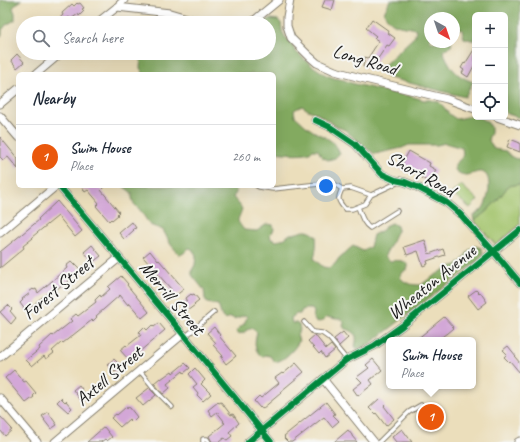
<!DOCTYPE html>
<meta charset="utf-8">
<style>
:root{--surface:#fff;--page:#f6f6f7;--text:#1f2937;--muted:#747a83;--line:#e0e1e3;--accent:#ea580c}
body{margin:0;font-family:Caveat,sans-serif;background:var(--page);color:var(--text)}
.controls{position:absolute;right:12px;top:12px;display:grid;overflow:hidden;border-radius:6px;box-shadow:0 4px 16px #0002}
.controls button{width:36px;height:36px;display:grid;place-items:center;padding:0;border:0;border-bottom:1px solid var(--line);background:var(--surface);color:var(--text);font:20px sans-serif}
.compass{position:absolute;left:424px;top:12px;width:36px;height:36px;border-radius:50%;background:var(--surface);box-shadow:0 4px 16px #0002;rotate:140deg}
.you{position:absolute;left:326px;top:186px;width:14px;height:14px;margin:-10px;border:3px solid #fff;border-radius:50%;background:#1a73e8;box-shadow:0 0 0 6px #1a73e833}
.badge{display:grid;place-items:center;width:26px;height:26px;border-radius:50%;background:var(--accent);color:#fff;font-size:13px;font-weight:700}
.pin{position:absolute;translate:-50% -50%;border:2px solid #fff;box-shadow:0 1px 4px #0006}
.popup{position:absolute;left:386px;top:337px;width:90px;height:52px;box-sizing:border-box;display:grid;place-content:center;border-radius:6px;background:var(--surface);filter:drop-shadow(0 1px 3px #0005);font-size:13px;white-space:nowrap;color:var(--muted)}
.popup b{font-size:15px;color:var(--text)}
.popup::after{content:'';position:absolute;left:50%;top:100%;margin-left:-8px;border:8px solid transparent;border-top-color:var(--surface)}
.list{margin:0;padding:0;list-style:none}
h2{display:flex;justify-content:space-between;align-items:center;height:52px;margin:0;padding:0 16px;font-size:17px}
h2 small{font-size:13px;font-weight:400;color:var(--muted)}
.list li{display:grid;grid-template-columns:26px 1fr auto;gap:12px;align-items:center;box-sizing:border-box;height:64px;padding:0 16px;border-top:1px solid var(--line)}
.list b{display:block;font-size:15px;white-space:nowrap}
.list p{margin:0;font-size:13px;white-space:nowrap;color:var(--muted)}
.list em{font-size:13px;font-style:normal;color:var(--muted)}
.icon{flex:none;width:22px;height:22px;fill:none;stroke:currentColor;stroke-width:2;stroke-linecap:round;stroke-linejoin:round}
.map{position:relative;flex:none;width:520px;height:442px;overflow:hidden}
.search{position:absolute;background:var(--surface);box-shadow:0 4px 16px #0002;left:16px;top:16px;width:260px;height:44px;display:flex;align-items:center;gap:10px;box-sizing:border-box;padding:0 14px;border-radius:22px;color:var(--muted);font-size:15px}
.panel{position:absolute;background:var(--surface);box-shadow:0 4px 16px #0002;left:16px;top:72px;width:260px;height:116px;border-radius:6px}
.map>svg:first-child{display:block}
</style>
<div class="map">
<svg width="520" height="442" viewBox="0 0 520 442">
<rect width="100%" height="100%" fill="#f6f6f2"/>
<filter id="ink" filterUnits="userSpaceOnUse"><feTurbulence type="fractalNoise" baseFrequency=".025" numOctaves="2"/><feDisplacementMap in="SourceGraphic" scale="8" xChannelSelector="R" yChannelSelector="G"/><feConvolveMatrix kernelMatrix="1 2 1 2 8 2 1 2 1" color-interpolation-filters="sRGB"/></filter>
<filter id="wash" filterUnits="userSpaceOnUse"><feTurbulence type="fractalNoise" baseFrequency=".012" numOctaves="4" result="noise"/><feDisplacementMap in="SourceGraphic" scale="16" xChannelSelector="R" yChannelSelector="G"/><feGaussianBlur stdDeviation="0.9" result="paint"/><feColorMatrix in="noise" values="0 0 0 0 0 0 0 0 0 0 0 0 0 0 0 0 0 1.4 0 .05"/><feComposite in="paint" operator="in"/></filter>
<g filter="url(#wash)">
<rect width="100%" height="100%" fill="#ebdebb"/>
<g fill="#a4c56e" stroke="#607045">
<path d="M 520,184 L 520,225 L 496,245 L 474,221 C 488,211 498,201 508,186 Z"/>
<polygon points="461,185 478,200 470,208 452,193"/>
</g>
<g fill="#83aa61" stroke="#50633e">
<polygon points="0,0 22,0 16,4 13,8 15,13 15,20 6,25 2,30 2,35 0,38"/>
<path d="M 390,0 L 520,0 L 520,118 L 505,113 L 505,15 L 475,15 L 475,41 L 464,38 L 462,29 L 456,29 L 454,31 L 454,18 L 430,18 L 430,42 L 452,42 L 451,46 L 443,51 C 451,68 454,75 473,82 L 465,97 L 386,77 L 383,66 L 415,36 L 416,29 C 401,25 393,29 384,13 Z"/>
<path d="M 270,19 L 278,20 L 281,23 L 282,31 L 285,37 L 290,41 L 295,51 L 311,65 L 326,75 L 334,78 L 344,80 L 351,83 L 397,94 L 410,96 L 424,100 L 431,100 L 439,102 L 443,106 L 449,114 L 456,119 C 463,119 468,115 475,115 L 475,117 L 479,117 L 488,123 L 491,128 L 491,133 L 488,139 L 494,149 L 506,151 C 510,156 513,159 520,159 L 520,184 L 508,186 C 498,201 488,211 474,221 L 473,216 C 476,214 481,211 483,208 C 488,201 493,178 484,173 C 476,168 468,182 455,170 L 455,164 C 462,158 464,157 462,148 L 445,143 L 437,145 L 409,145 L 402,148 L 375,154 L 366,148 L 345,130 L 336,126 L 316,113 L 308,110 L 302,106 L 294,110 L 295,116 C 301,121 306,127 313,131 C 325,138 334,139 340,153 L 335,158 L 328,160 L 322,157 L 318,150 L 313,150 C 306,156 284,153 274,152 L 274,74 L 143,74 L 142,71 L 140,68 L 141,57 L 138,53 L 269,53 L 269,23 L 262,23 Z"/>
<path d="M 123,186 L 232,186 L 236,189 L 236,193 L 233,197 C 236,202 240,204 242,209 C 238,222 235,218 244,230 L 257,231 L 267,224 L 273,225 L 274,230 L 270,234 L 271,239 L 277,241 L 285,238 L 290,234 C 301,234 305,226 316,236 C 317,244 316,251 314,259 L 323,267 L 329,268 L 335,264 L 339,258 L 353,246 L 363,251 L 370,247 L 373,235 L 383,230 L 386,225 L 392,223 L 397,226 L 398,230 C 392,236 394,241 390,246 C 388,250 386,252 385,256 L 390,261 C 396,260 404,260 408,264 L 408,268 L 403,272 L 400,277 C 405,284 412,285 421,285 L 429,279 L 447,268 L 456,265 L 462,261 L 470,249 L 476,246 L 481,248 L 483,252 L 482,256 L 478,261 L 371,343 L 357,349 L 355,346 C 358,336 356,331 345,329 L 343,326 L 344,322 L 341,319 L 336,319 L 327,317 C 323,321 321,323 315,321 L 313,317 L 314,312 L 312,309 L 306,309 L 302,310 L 300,314 L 296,314 L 291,318 L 292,323 L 296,323 L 299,325 L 300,330 L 297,335 L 299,341 C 295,349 284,361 275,362 L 272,359 L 270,356 L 265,355 L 262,357 C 254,350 254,343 257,333 L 253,328 L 250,328 L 243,333 L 238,334 L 236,331 L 239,328 L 244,324 L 247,317 L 245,315 L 234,319 L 231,317 L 225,319 L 222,317 L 218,305 L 207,303 L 205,299 L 204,290 L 192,275 L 192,270 L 195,265 L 196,255 L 192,249 L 189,248 L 184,253 L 180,255 L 171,245 L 163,230 L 150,225 L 140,210 L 134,204 L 132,198 L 132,193 Z"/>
</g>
<g id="blocks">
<g fill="#d3a7d7">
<polygon points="325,0 335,0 332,10 322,7"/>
<polygon points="77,3 78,4 80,3 84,8 82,9 84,11 79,16 78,14 71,19 69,17 62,23 54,23 63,15 62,13 72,4 74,6"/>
<polygon points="372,19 389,31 388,33 395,38 389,46 387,45 375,63 374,68 363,67 365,57 368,58 379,41 374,38 376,36 366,28"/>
<polygon points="475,48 475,64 468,77 462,73 464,70 461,68 464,63 465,64"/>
<polygon points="17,54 24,62 17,68 11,60"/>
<polygon points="0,137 18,159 18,169 8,157 3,160 0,157"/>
<polygon points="510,139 520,143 520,152 507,147"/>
<polygon points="409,151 430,163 429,166 436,170 430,183 422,178 423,176 410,169 408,172 400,168"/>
<polygon points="81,186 105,186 101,190 119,212 117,214 118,215 112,220 111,219 109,221 96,206 99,203 88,190 85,192"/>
<polygon points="57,201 82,231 75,237 58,216 32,237 33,238 23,246 24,248 0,268 0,252 39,220 38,219"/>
<polygon points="132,222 136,228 133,229 134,230 124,239 119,233"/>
<polygon points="425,240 429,254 443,249 445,255 427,261 428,264 423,266 418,251 407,255 404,247"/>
<polygon points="92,245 101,256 93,262 84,252"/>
<polygon points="150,251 158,261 159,260 184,289 174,297 172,297 168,292 171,289 143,257"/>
<polygon points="71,262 74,265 75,264 81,270 69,279 70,280 63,287 62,285 50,294 49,292 36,302 37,302 26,311 20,303 23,300 22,299 30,293 29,292 33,289 34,290 36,289 38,293 67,268 66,266"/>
<polygon points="121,276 128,284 127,285 149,312 142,318 129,303 128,305 120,295 96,316 97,317 93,321 92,320 63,343 62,342 52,351 54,353 46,359 44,356 32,366 26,360 40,349 39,347 52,335 53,336 72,321 70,319 76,314 78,316 96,302 95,300 100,295 101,297 110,289 108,287"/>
<polygon points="476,290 479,293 480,292 487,302 478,309 468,296"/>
<polygon points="191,294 192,295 194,294 199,300 194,304 195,305 187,311 187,310 186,311 182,306 183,305 182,304 187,300 186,298"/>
<polygon points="8,305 12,309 10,311 16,318 11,324 0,312"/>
<polygon points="444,317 454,328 447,334 447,333 438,340 416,340"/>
<polygon points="159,323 165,330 139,352 130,359 130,358 128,359 120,350 126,345 127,346 141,335 139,332 144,327 147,330 152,325 154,327"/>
<polygon points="214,327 220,335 219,336 236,356 226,364 221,357 223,356 213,345 216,343 207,333"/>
<polygon points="343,332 348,338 339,346 334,339"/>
<polygon points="315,335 326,349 331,345 335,350 325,358 321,352 319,354 308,341"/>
<polygon points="508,346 516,356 515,357 520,363 520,373 510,361 509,362 504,357 507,354 503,350"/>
<polygon points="114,359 119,364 116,366 119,369 115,372 107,365"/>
<polygon points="373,359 382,370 370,380 373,384 358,396 353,389 362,382 357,377 369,368 366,365"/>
<polygon points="185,363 190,368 184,373 183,371 167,384 170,388 163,394 154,383 160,378 161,379 172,371 173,373"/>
<polygon points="296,363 304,372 280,392 281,393 262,409 261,407 260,408 254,401 259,396 261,398 279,383 275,378 282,373 283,374"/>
<polygon points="195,368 205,380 201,384 211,394 203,401 197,395 198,393 193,387 197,384 189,374"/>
<polygon points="14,370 24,382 26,381 36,393 33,396 34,397 26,403 5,378"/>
<polygon points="79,385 82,389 81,390 86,396 81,400 73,390"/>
<polygon points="149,388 156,395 143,406 136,398"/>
<polygon points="61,398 65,402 66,401 72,408 68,412 57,402"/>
<polygon points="379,399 385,405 384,406 394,419 386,426 376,413 375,414 369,408"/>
<polygon points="218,402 219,403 221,402 231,415 233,414 239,423 229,432 232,436 227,440 224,438 219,442 212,442 209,436 225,423 223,422 224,421 217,412 212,416 208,410"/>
<polygon points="326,402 335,414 333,415 339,421 332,427 324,417 292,442 288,442 284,438 285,437 284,436"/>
<polygon points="427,406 429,407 435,414 434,415 439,422 434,426 422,410"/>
<polygon points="126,407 127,409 128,407 130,408 137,417 132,422 129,419 120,427 111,418 116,414 117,415"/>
<polygon points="48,412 57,425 51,429 44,420 45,420 42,416"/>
<polygon points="0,416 11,428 10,429 12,430 5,436 0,430"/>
<polygon points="104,427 112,437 107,441 105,439 101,442 87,442"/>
<polygon points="402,429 412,442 396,442 392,437"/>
<polygon points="348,430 352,435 352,436 357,442 334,442"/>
</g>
</g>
</g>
<g filter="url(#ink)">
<use href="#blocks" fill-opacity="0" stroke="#847d6c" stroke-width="1"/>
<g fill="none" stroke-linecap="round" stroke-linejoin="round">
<g stroke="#847d6c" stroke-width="5.5">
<g id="lane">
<polyline points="257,186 259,187 273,189 319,184 333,183 342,189"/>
<path d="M 371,195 L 351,188 L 342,189 C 337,199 338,201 345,209 L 352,209 L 365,204 L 371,195 L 399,182"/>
<path d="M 358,207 C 361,214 363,224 370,228 L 397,211"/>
<polyline points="304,322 313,332 322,333 329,338 347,360"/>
<polyline points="185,337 214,312"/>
<polyline points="140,371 157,392 172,407"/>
<polyline points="203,442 203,439 207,439 209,442"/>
<polyline points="379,442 409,412 421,405"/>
</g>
</g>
<g stroke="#847d6c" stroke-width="9">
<g id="street">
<polyline points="290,0 287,17 287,26 291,38 309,56 317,63 335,71 361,78 447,99 475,109"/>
<polyline points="117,7 170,13 204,23"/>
<polyline points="97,23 117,7 124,0"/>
<polyline points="251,23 279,0"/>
<polyline points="36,74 61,53"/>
<polyline points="0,104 18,89"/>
<polyline points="0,116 18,137"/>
<polyline points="497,117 520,125"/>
<polyline points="315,120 330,127 355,144 382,174 395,180 405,182 417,187 447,203 460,214 494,252 520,283"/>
<polyline points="59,186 183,334 271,442"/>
<polyline points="0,233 56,186"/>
<polyline points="0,357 119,258"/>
<polyline points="323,379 374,442"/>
<polyline points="0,398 37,442"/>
<polyline points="55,442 183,334"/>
<polyline points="248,442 346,360 374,346 402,326 520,230"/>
<polyline points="518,442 520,441"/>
</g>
</g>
<use href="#lane" stroke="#fff" stroke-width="3.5"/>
<use href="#street" stroke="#fff" stroke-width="7"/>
<g stroke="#f6f6f2" stroke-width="8">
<g id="cycleway">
<polyline points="315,120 330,127 355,144 382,174 395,180 405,182 417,187 447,203 460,214 494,252 520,283"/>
<polyline points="59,186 183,334 271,442"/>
<polyline points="248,442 346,360 374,346 402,326 520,230"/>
</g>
</g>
<use href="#cycleway" stroke="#00873e" stroke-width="6"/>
</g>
</g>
<g text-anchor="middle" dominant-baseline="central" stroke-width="4" stroke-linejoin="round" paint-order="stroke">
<g font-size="19" fill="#1c1c1c" stroke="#f6f6f2">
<text transform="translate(365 60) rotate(17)">Long Road</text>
<text transform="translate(421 174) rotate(29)">Short Road</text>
<text transform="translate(432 282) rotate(-39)">Wheaton Avenue</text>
<text transform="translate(58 288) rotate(-40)">Forest Street</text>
<text transform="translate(172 298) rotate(50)">Merrill Street</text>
<text transform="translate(109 376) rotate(-40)">Axtell Street</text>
</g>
</g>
</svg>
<div class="controls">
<button>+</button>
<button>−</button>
<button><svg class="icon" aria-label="locate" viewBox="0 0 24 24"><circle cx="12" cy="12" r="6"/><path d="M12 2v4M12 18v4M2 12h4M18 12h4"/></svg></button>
</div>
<svg class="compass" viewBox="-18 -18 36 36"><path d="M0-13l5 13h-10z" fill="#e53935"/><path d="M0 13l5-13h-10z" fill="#747a83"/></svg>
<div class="you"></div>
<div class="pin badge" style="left:431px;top:417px">1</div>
<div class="popup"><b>Swim House</b>Place</div>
<div class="search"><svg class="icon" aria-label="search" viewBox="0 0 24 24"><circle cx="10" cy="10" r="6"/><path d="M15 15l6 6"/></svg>Search here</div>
<section class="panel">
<h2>Nearby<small></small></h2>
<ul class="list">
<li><span class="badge">1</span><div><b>Swim House</b><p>Place</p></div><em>260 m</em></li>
</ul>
</section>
</div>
